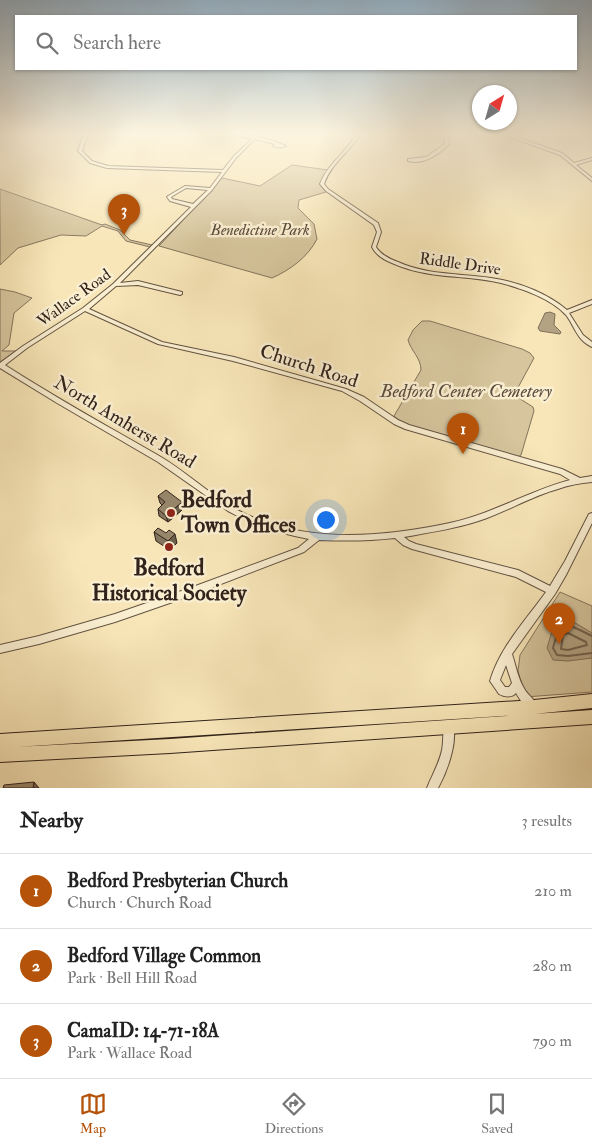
<!DOCTYPE html>
<meta charset="utf-8">
<style>
:root{--surface:#fff;--page:#f6f6f6;--text:#222;--muted:#767676;--line:#e0e0e0;--accent:#b45309}
body{margin:0;font-family:"IM FELL Double Pica",serif;background:var(--page);color:var(--text)}
.compass{position:absolute;left:472px;top:85px;width:45px;height:45px;border-radius:50%;background:var(--surface);box-shadow:0 1px 4px #0004;rotate:37deg}
.you{position:absolute;left:325px;top:519px;width:18px;height:18px;margin:-12px;border:4px solid #fff;border-radius:50%;background:#1a73e8;box-shadow:0 0 0 8px #1a73e833}
.badge{display:grid;place-items:center;width:32px;height:32px;border-radius:50%;background:var(--accent);color:#fff;font-size:16px;font-weight:700}
.pin{position:absolute;translate:-50% -41px;filter:drop-shadow(0 1px 2px #0008)}
.pin::after{content:'';position:absolute;top:26px;width:18px;height:15px;background:inherit;clip-path:polygon(0 0,100% 0,50% 100%)}
.list{margin:0;padding:0;list-style:none}
h2{display:flex;justify-content:space-between;align-items:center;height:65px;margin:0;padding:0 20px;font-size:21px}
h2 small{font-size:16px;font-weight:400;color:var(--muted)}
.list li{display:grid;grid-template-columns:32px 1fr auto;gap:15px;align-items:center;box-sizing:border-box;height:75px;padding:0 20px;border-top:1px solid var(--line)}
.list b{display:block;font-size:19px;white-space:nowrap}
.list p{margin:0;font-size:16px;white-space:nowrap;color:var(--muted)}
.list em{font-size:16px;font-style:normal;color:var(--muted)}
.icon{flex:none;width:28px;height:28px;fill:none;stroke:currentColor;stroke-width:2;stroke-linecap:round;stroke-linejoin:round}
.map{position:relative;flex:none;width:592px;height:788px;overflow:hidden}
.search{position:absolute;background:var(--surface);box-shadow:0 1px 4px #0004;left:15px;right:15px;top:15px;height:55px;display:flex;align-items:center;gap:12px;box-sizing:border-box;padding:0 18px;border-radius:0px;color:var(--muted);font-size:19px}
.sheet{height:290px;background:var(--surface)}
nav{display:flex;justify-content:space-around;align-items:center;box-sizing:border-box;height:70px;border-top:1px solid var(--line);background:var(--surface);font-size:14px;color:var(--muted)}
nav a{display:grid;justify-items:center;gap:2px}
nav .on{color:var(--accent)}
.map>svg:first-child{display:block}
</style>
<div class="map">
<svg width="592" height="788" viewBox="0 0 592 788">
<rect width="100%" height="100%" fill="#f8e6b8"/>
<filter id="stains"><feTurbulence type="fractalNoise" baseFrequency=".004" numOctaves="4"/><feColorMatrix values="0 0 0 0 .2 0 0 0 0 .09 0 0 0 0 .02 0 0 0 .5 -.17"/></filter>
<radialGradient id="worn" r=".72"><stop offset=".6" stop-color="#630" stop-opacity="0"/><stop offset="1" stop-color="#630" stop-opacity=".3"/></radialGradient>
<g fill="#d6c59d" stroke="#84745c">
<path d="M 292,165 L 328,170 L 320,184 L 326,192 L 299,200 L 298,208 L 314,224 L 317,239 C 308,257 290,270 272,278 L 159,246 L 222,178 L 260,186 Z"/>
<polygon points="0,189 102,225 105,224 120,230 130,240 152,245 150,247 126,241 118,231 102,226 86,236 61,235 18,248 0,265"/>
<polygon points="0,289 15,292 32,298 14,313 9,345 2,351 16,351 0,362"/>
<path d="M 422,321 L 430,321 L 522,349 L 530,353 L 534,358 L 514,395 L 533,407 L 534,411 L 521,455 L 518,457 L 415,427 L 402,423 L 394,416 L 421,370 C 421,358 411,351 408,340 L 413,330 Z"/>
<polygon points="560,592 592,606 592,692 525,697 518,671 520,655"/>
</g>
<g fill="#b4a383" stroke="#806f59">
<polygon points="550,312 555,314 554,325 561,332 560,334 540,331 538,328 545,313"/>
<polygon points="572,621 592,633 592,658 568,661 553,660 547,648 553,628 557,623"/>
</g>
<g fill="none" stroke-linecap="round" stroke-linejoin="round">
<g stroke="#72624f" stroke-width="2">
<polygon points="568,633 586,642 587,645 568,650 561,649 563,635"/>
<path d="M 592,636 C 567,624 561,617 553,648 L 557,655 L 568,656 L 592,653"/>
</g>
<g stroke="#635342" stroke-width="2">
<g id="minor">
<path d="M 84,133 L 88,133 L 82,151 L 92,161 L 108,166 L 223,170 L 234,156 L 252,139 L 226,133 L 234,133 L 253,137 L 257,133 L 261,133 L 257,137 L 271,140 L 286,146 C 283,148 276,148 273,146 L 275,144 L 255,139 L 236,158 L 212,190 L 120,283 L 138,281 L 182,292 L 182,294 L 180,295 L 138,285 L 116,286 L 89,309 L 162,342 L 234,357 L 346,389 L 364,397 L 398,420 L 409,425 L 562,469 L 580,478 L 592,476 L 592,482 C 580,483 569,485 558,489 C 533,496 511,509 487,518 C 460,528 432,532 404,537 L 409,541 L 416,544 L 518,570 L 550,586 L 565,561 L 589,514 L 592,513 L 592,523 L 566,575 L 555,594 L 512,654 C 516,666 518,679 525,690 C 529,696 535,700 538,706 L 536,709 L 533,711 C 525,708 520,700 516,693 C 512,698 504,697 499,694 L 490,681 C 500,647 526,620 546,592 L 516,577 L 412,549 L 403,545 L 395,538 C 369,541 345,541 319,540 L 304,552 L 190,596 L 115,622 L 39,644 L 0,653 L 0,645 L 39,636 L 115,614 L 190,588 L 298,548 L 309,539 C 280,534 254,525 228,511 L 158,462 L 57,403 L 0,368 L 0,363 L 23,346 L 83,308 L 113,284 L 191,207 L 170,201 L 167,197 L 168,196 L 185,186 L 210,188 L 222,172 L 107,168 L 90,163 L 78,151 ZM 186,188 L 208,190 L 193,204 L 172,199 L 171,197 ZM 85,311 L 158,344 L 233,361 L 342,391 L 360,401 L 394,424 L 405,429 L 560,474 L 570,480 C 529,491 492,514 450,523 C 379,538 298,545 232,507 C 207,492 186,472 161,457 C 109,427 56,398 5,365 L 27,348 ZM 506,665 L 512,683 L 509,687 L 505,687 L 500,680 Z"/>
<path d="M 357,133 L 361,133 C 350,152 331,163 324,184 L 328,189 L 378,223 L 381,232 L 376,247 C 381,255 390,259 398,262 C 429,276 464,273 497,279 C 521,283 548,294 567,310 L 592,300 L 592,304 L 569,313 L 583,335 L 592,342 L 592,347 C 577,340 575,327 566,315 C 552,299 521,288 501,283 C 463,274 430,280 392,263 C 384,260 376,255 372,247 L 377,232 L 374,225 L 326,191 L 320,184 C 328,163 347,152 357,133 Z"/>
<path d="M 443,133 L 447,133 L 449,144 C 438,155 424,165 408,161 L 408,159 L 409,159 L 426,157 L 445,144 Z"/>
<polygon points="499,133 505,133 562,153 574,163 592,158 592,160 576,165 592,178 592,181 560,155"/>
<path d="M 449,720 L 452,722 C 459,740 447,772 438,788 L 427,788 C 432,775 439,764 442,750 C 444,741 442,730 446,722 Z"/>
</g>
</g>
<g stroke="#31221b" stroke-width="2">
<polygon id="highway" points="592,694 592,708 534,714 15,747 170,739 592,710 592,724 170,753 0,762 0,734 534,700"/>
</g>
<use href="#minor" fill="#faefd1" fill-rule="evenodd"/>
<use href="#highway" fill="#f8e6b8" fill-rule="evenodd"/>
</g>
<g fill="#83755e" stroke="#31221b">
<polygon points="158,496 183,509 168,522 159,516 158,509 162,505 160,503"/>
<polygon points="154,532 177,543 170,550 156,541"/>
</g>
<g fill="#6a5f4c" stroke="#31221b">
<polygon points="182,502 183,509 168,522 166,516"/>
<polygon points="175,534 177,543 170,550 168,541"/>
<polygon points="34,782 39,788 33,788"/>
</g>
<g fill="#98886d" stroke="#31221b">
<polygon points="166,490 182,502 166,516 158,509 165,502 158,496"/>
<polygon points="158,528 166,533 169,530 175,534 168,541 154,532"/>
<polygon points="34,782 33,788 3,788 4,785"/>
</g>
<linearGradient id="sky" x2="0" y2="1"><stop stop-color="#93adc0"/><stop offset="0.55" stop-color="#fcf4df"/><stop offset="1" stop-color="#fcf4df" stop-opacity="0"/></linearGradient>
<rect width="592" height="243" fill="url(#sky)"/>
<g fill="#8f2418" stroke="#faefd1" stroke-width="2">
<circle cx="171" cy="513" r="5"/>
<circle cx="169" cy="547" r="5"/>
</g>
<g text-anchor="middle" dominant-baseline="central" stroke-width="5" stroke-linejoin="round" paint-order="stroke">
<g font-size="16" font-style="italic" fill="#5a4b3c" stroke="#faefd1">
<text x="260" y="230">Benedictine Park</text>
</g>
<g font-size="16" fill="#31221b" stroke="#faefd1">
<text transform="translate(460 264) rotate(8)">Riddle Drive</text>
<text transform="translate(74 298) rotate(-36)">Wallace Road</text>
</g>
<g font-size="19" fill="#31221b" stroke="#faefd1">
<text transform="translate(309 366) rotate(18)">Church Road</text>
<text transform="translate(125 422) rotate(31)">North Amherst Road</text>
</g>
<g font-size="19" font-style="italic" fill="#5a4b3c" stroke="#faefd1">
<text x="466" y="391">Bedford Center Cemetery</text>
</g>
<g font-size="22" font-weight="bold" fill="#31221b" stroke="#faefd1" text-anchor="start">
<text x="181" y="500">Bedford<tspan x="181" dy="25">Town Offices</tspan></text>
<text x="169" y="568" text-anchor="middle">Bedford<tspan x="169" dy="25">Historical Society</tspan></text>
</g>
</g>
<rect width="100%" height="100%" filter="url(#stains)"/>
<rect width="100%" height="100%" fill="url(#worn)"/>
</svg>
<svg class="compass" viewBox="-18 -18 36 36"><path d="M0-13l5 13h-10z" fill="#e53935"/><path d="M0 13l5-13h-10z" fill="#767676"/></svg>
<div class="you"></div>
<div class="pin badge" style="left:463px;top:454px">1</div>
<div class="pin badge" style="left:559px;top:644px">2</div>
<div class="pin badge" style="left:124px;top:235px">3</div>
<div class="search"><svg class="icon" aria-label="search" viewBox="0 0 24 24"><circle cx="10" cy="10" r="6"/><path d="M15 15l6 6"/></svg>Search here</div>
</div>
<section class="sheet">
<h2>Nearby<small>3 results</small></h2>
<ul class="list">
<li><span class="badge">1</span><div><b>Bedford Presbyterian Church</b><p>Church · Church Road</p></div><em>210 m</em></li>
<li><span class="badge">2</span><div><b>Bedford Village Common</b><p>Park · Bell Hill Road</p></div><em>280 m</em></li>
<li><span class="badge">3</span><div><b>CamaID: 14-71-18A</b><p>Park · Wallace Road</p></div><em>790 m</em></li>
</ul>
</section>
<nav>
<a class="on"><svg class="icon" aria-label="map" viewBox="0 0 24 24"><path d="M3 6l6-2 6 2 6-2v14l-6 2-6-2-6 2zM9 4v14M15 6v14"/></svg>Map</a>
<a><svg class="icon" aria-label="directions" viewBox="0 0 24 24"><path d="M12 3l9 9-9 9-9-9zM9 14v-3h6M13 9l2 2-2 2"/></svg>Directions</a>
<a><svg class="icon" aria-label="saved" viewBox="0 0 24 24"><path d="M7 4h10v16l-5-4-5 4z"/></svg>Saved</a>
</nav>
